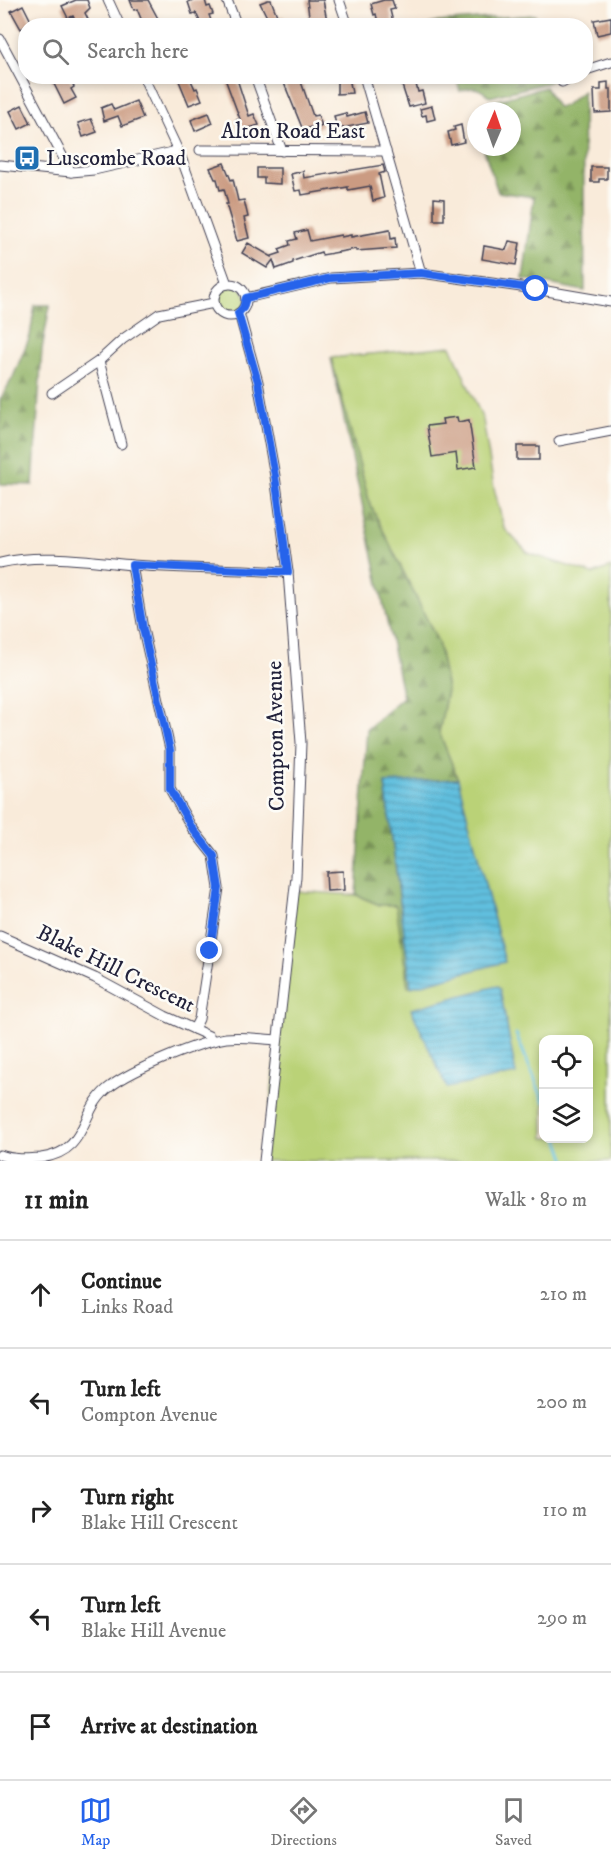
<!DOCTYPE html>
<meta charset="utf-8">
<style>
:root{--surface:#fff;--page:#f2f2f2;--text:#222;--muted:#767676;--line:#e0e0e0;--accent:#2563eb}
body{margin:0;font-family:"IM FELL DW Pica",serif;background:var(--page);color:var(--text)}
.controls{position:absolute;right:18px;bottom:18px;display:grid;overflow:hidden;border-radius:12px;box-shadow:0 3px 9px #0003}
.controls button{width:54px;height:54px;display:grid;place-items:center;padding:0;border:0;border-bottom:2px solid var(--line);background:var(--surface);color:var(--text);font:30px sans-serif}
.compass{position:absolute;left:467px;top:102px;width:54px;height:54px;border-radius:50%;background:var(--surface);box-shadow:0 3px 9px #0003;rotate:2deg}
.stop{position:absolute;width:18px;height:18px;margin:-14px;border:4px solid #2563eb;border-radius:50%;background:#fff}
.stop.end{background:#2563eb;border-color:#fff;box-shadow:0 2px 6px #0008}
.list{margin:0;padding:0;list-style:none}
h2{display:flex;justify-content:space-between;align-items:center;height:78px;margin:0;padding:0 24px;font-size:26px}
h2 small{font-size:20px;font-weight:400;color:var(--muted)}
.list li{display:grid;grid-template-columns:39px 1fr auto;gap:18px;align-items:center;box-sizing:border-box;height:108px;padding:0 24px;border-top:2px solid var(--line)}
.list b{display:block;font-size:22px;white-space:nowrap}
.list p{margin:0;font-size:20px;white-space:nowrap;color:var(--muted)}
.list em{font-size:20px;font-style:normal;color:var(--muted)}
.icon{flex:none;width:33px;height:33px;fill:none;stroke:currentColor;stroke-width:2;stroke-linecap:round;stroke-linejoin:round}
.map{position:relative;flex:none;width:611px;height:1161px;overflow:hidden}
.search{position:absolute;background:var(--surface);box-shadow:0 3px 9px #0003;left:18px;right:18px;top:18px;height:66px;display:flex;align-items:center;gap:15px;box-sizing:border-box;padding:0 21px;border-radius:24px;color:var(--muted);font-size:22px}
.sheet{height:618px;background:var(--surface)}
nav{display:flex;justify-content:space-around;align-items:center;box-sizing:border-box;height:84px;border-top:2px solid var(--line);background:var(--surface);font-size:16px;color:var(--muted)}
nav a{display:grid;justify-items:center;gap:3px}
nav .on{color:var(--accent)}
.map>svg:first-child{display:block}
</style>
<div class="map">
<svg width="611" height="1161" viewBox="0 0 611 1161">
<defs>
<pattern id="forest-firs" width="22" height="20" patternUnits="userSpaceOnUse" patternTransform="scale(1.5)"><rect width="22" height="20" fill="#93b468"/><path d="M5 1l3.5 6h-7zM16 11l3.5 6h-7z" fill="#789257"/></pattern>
<pattern id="water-rules" width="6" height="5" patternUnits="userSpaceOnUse" patternTransform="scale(1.5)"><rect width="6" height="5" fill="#61c0df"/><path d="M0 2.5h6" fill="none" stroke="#509cb6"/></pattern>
</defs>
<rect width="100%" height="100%" fill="#fdfcf7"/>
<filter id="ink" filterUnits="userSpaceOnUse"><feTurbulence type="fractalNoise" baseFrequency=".0167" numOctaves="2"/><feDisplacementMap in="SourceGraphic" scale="12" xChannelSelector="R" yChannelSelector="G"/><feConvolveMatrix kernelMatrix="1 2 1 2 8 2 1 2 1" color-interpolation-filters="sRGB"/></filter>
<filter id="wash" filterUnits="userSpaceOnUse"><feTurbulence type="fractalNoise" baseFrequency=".008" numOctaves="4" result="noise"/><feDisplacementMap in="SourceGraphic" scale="24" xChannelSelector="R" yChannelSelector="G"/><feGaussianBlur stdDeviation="1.35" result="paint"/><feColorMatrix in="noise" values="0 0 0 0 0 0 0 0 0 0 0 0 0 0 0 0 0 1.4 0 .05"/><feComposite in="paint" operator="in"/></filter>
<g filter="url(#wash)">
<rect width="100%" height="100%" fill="#f9ebda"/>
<g fill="#bad277" stroke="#6e7a59" stroke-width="1.5" fill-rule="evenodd">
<circle cx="230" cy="300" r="16"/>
<path d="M 451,346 L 483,420 L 494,488 L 504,528 L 528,553 L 593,574 L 611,567 L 611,1161 L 264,1161 L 294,891 L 356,895 L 380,905 L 458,779 L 439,732 L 447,690 L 438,642 L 370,504 L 331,358 ZM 544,1040 L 588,1040 L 588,1138 L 544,1138 Z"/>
</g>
<g fill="url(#forest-firs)" stroke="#5a6b52" stroke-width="1.5">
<polygon points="535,15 541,25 428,25 438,22"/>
<path d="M 456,77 L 456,76 L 558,77 L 549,82 L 490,97 C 479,87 474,86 460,91 Z"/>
<polygon points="545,87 557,107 564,106 583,91 585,291 523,279 534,197 498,192 483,147 512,147 512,111 479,111 483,104"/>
<polygon points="35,305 50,305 42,349 33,485 0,484 0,400 13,377 30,336"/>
<polygon points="331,358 370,504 438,642 447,690 439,732 458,779 385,784 411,987 408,987 396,905 380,905 356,895 367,729 403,697"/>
</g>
<g fill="url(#water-rules)" stroke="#42718d" stroke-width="1.5">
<polygon points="458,779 505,962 411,987 385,783"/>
<polygon points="497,986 500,989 516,1074 447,1088 411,1009"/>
</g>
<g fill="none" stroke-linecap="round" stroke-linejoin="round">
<g stroke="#61c0df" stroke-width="3">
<polyline points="516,1034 544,1102"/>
<polyline points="558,1138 566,1161"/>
</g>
</g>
<g id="blocks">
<g fill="#cb9b82">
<polygon points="76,0 87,0 90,8 85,13 91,26 78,26 73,16 68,18 62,6"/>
<polygon points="130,0 148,0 162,26 144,26 137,9 134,10"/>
<polygon points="193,0 205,0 207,7 210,6 213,14 209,15 213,26 202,26 196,13 192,14 188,2"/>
<polygon points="268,0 271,0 278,18 283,16 287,26 276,26 275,23 271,25 260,3"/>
<polygon points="307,0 323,0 328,26 310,24"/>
<polygon points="384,0 392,0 395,9 390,10 394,26 379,26 376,14 374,15 371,4"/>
<polygon points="23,5 32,23 21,29 11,11"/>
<polygon points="611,17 611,32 597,35 594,20"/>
<polygon points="50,76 69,76 74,87 71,89 76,98 64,104"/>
<polygon points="177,76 189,76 195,89 197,88 202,100 189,105"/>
<polygon points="224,76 236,76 249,116 254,114 259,125 240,131 236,120 240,119"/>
<polygon points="286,76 299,76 313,116 318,115 322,126 312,130 311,127 303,130 284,83 288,81"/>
<polygon points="399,76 414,76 418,92 422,91 425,103 409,107"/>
<polygon points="349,77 352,93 337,94 337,78"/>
<polygon points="608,82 608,89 611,89 611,112 595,113 594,90 601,90 601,83"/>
<polygon points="136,101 143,118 122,126 118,116 104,121 101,108 111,104 114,110"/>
<polygon points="22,105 31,123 19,129 10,111"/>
<polygon points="432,106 435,119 427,121 426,115 422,116 420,109"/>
<polygon points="365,112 368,123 337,129 334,116 346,113 347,117"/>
<polygon points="209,113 213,123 195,131 191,120"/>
<polygon points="91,119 97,132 83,137 78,123"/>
<polygon points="461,125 464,142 451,145 448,132 455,130 454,127"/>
<polygon points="224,163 231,180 233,179 238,201 244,200 248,217 244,218 249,238 237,241 226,204 228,204 224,189 220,190 217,179 215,179 210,168"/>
<polygon points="383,165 385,172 379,174 384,198 373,201 370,186 348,190 348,187 302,195 301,190 295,191 291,174 303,171 304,178"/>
<polygon points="591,167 607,167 607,179 599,179 599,182 591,182"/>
<polygon points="257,168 280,168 280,184 264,183 264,178 257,178"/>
<polygon points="434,198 444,199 444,220 434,220"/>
<polygon points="307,230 310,241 341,235 341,237 351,235 351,237 390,230 391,239 395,238 396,248 356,251 356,249 322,255 321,252 293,261 293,263 276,269 273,260 267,268 242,253 248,243 272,257 272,256 281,253 279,249 290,245 289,241 297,239 295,233"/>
<polygon points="509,241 520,243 516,265 482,259 484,246 506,250"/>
<polygon points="457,417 458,422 469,420 476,467 458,470 456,453 432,457 427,426 443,424 442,419"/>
<rect x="517" y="446" width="22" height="14"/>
<polygon points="343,871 344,890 327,891 326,872"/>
</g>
</g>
</g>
<g filter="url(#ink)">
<use href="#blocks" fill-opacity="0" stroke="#424053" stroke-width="1.5"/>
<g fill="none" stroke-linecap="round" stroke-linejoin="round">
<g stroke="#424053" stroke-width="11">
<g id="minor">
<polyline points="108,0 120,26"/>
<polyline points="227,0 237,26"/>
<polyline points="339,0 348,26"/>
<polyline points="0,39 71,172"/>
<polyline points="586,70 611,62"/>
<polyline points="143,76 181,157 227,284"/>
<polyline points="255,76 282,151"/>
<polyline points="364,76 421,273"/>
<polyline points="562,82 573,76"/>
<polyline points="200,150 386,151"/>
<polyline points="0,165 71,172 94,170 177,151"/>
<circle cx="230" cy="300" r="16"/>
<polyline points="246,298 331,278 421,273 535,289 611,302"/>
<polyline points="239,313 258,382 275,476 288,572 301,743 296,877 264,1161"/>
<polyline points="99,361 121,444"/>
<polyline points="52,393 99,361 123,339 159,314 214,303"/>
<polyline points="559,441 611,431"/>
<path d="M 0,563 C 40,553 91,561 132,565 C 184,569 236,569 288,572"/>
<polyline points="132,565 143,629 170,749 170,789 192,828 214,856 219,888 199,1019 194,1029"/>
<polyline points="0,936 95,978 165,1016 209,1036 213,1041"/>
<path d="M 0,1155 C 13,1160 28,1159 41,1158 C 91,1151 78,1109 111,1086 C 134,1069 199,1042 226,1038 C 242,1036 260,1039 277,1040"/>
</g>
</g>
<use href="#minor" stroke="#fff" stroke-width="9"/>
</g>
</g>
<g fill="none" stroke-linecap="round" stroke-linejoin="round" filter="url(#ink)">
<polyline stroke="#2563eb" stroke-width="8" points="210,951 219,888 214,856 192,828 170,789 170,750 143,629 132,565 288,572 275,476 258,382 238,313 243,308 246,298 331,278 421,273 536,289"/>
</g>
<defs>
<g id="bus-square" transform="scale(1.35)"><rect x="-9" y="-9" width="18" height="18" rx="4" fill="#1f6fb2" stroke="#fdfcf7"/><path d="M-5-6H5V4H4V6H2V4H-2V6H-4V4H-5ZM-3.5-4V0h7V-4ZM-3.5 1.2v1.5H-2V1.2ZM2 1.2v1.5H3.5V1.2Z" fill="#fff"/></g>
</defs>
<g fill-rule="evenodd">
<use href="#bus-square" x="27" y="158"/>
</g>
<g text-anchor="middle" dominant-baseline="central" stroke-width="5" stroke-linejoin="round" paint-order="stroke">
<g font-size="22" fill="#22223b" stroke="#fdfcf7">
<text x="293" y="131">Alton Road East</text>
<text transform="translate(276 736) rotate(-91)">Compton Avenue</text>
<text transform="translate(116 969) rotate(26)">Blake Hill Crescent</text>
</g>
<g font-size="22" fill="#22223b" stroke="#fdfcf7" text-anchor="start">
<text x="46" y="158">Luscombe Road</text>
</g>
</g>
</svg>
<div class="controls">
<button><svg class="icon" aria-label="locate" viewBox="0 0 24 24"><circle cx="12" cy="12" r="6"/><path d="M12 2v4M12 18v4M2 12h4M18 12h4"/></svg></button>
<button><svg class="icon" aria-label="layers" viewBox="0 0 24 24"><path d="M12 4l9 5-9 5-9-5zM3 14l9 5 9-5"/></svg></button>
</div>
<svg class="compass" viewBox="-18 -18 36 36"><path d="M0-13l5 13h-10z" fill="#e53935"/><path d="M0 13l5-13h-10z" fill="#767676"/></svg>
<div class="stop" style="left:536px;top:289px"></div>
<div class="stop end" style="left:210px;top:951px"></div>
<div class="search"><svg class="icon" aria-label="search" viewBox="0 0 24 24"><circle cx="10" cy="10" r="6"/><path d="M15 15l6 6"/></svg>Search here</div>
</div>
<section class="sheet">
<h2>11 min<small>Walk · 810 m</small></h2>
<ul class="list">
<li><svg class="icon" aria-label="ahead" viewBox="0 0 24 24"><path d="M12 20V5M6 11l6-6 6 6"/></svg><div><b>Continue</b><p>Links Road</p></div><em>210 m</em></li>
<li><svg class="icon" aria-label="left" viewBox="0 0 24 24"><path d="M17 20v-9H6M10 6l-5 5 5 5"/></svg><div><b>Turn left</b><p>Compton Avenue</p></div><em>200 m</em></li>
<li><svg class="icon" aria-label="right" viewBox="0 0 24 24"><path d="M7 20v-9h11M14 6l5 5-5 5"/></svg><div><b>Turn right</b><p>Blake Hill Crescent</p></div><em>110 m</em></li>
<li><svg class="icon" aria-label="left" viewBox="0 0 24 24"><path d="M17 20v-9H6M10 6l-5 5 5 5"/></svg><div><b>Turn left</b><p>Blake Hill Avenue</p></div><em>290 m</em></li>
<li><svg class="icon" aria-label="arrive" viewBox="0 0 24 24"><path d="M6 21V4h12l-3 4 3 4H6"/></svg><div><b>Arrive at destination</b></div></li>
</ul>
</section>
<nav>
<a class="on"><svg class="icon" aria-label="map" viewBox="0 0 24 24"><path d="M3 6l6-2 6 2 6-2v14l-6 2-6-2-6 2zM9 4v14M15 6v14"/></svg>Map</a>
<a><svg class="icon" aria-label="directions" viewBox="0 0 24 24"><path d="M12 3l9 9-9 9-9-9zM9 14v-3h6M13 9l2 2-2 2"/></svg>Directions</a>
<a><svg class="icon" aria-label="saved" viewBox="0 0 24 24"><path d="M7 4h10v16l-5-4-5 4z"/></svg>Saved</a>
</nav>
